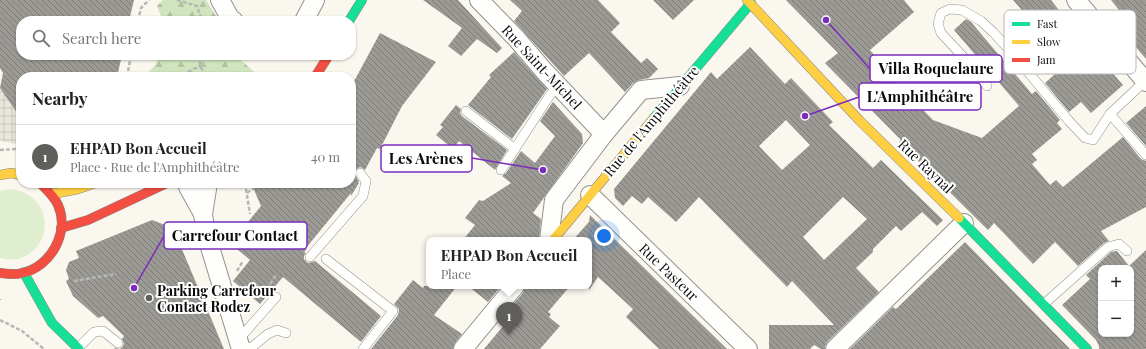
<!DOCTYPE html>
<meta charset="utf-8">
<style>
:root{--surface:#fff;--page:#f6f6f6;--text:#222;--muted:#767676;--line:#e0e0e0;--accent:#5f5e5a}
body{margin:0;font-family:"Playfair Display",serif;background:var(--page);color:var(--text)}
.controls{position:absolute;right:12px;bottom:12px;display:grid;overflow:hidden;border-radius:8px;box-shadow:0 1px 3px #0004}
.controls button{width:36px;height:36px;display:grid;place-items:center;padding:0;border:0;border-bottom:1px solid var(--line);background:var(--surface);color:var(--text);font:20px sans-serif}
.you{position:absolute;left:604px;top:236px;width:14px;height:14px;margin:-10px;border:3px solid #fff;border-radius:50%;background:#1a73e8;box-shadow:0 0 0 6px #1a73e833}
.badge{display:grid;place-items:center;width:26px;height:26px;border-radius:50%;background:var(--accent);color:#fff;font-size:13px;font-weight:700}
.pin{position:absolute;translate:-50% -33px;filter:drop-shadow(0 1px 2px #0008)}
.pin::after{content:'';position:absolute;top:21px;width:14px;height:12px;background:inherit;clip-path:polygon(0 0,100% 0,50% 100%)}
.popup{position:absolute;left:426px;top:237px;width:166px;height:52px;box-sizing:border-box;display:grid;place-content:center;border-radius:8px;background:var(--surface);filter:drop-shadow(0 1px 3px #0005);font-size:13px;white-space:nowrap;color:var(--muted)}
.popup b{font-size:15px;color:var(--text)}
.popup::after{content:'';position:absolute;left:50%;top:100%;margin-left:-8px;border:8px solid transparent;border-top-color:var(--surface)}
.list{margin:0;padding:0;list-style:none}
h2{display:flex;justify-content:space-between;align-items:center;height:52px;margin:0;padding:0 16px;font-size:17px}
h2 small{font-size:13px;font-weight:400;color:var(--muted)}
.list li{display:grid;grid-template-columns:26px 1fr auto;gap:12px;align-items:center;box-sizing:border-box;height:64px;padding:0 16px;border-top:1px solid var(--line)}
.list b{display:block;font-size:15px;white-space:nowrap}
.list p{margin:0;font-size:13px;white-space:nowrap;color:var(--muted)}
.list em{font-size:13px;font-style:normal;color:var(--muted)}
.icon{flex:none;width:22px;height:22px;fill:none;stroke:currentColor;stroke-width:2;stroke-linecap:round;stroke-linejoin:round}
.map{position:relative;flex:none;width:1146px;height:349px;overflow:hidden}
.search{position:absolute;background:var(--surface);box-shadow:0 1px 3px #0004;left:16px;top:16px;width:340px;height:44px;display:flex;align-items:center;gap:10px;box-sizing:border-box;padding:0 14px;border-radius:16px;color:var(--muted);font-size:15px}
.panel{position:absolute;background:var(--surface);box-shadow:0 1px 3px #0004;left:16px;top:72px;width:340px;height:116px;border-radius:16px}
.map>svg:first-child{display:block}
</style>
<div class="map">
<svg width="1146" height="349" viewBox="0 0 1146 349">
<defs>
<pattern id="forest-firs" width="22" height="20" patternUnits="userSpaceOnUse"><rect width="22" height="20" fill="#d0e5be"/><path d="M5 1l3.5 6h-7zM16 11l3.5 6h-7z" fill="#b1c3a2"/></pattern>
<pattern id="plaza-grid" width="8" height="8" patternUnits="userSpaceOnUse"><rect width="8" height="8" fill="#e9e7db"/><path d="M0 4h8M4 0v8" fill="none" stroke="#c6c5bb"/></pattern>
<pattern id="building-back-hatch" width="6" height="6" patternUnits="userSpaceOnUse"><rect width="6" height="6" fill="#9c9a95"/><path d="M-1 5l2 2M0 0l6 6M5-1l2 2" fill="none" stroke="#7d7c78"/></pattern>
</defs>
<rect width="100%" height="100%" fill="#faf8ee"/>
<path fill="#e0eed0" d="M 13,189 C 17,190 22,191 25,193 C 55,208 50,250 18,259 C 13,260 6,260 0,258 L 0,191 Z"/>
<g fill="url(#forest-firs)">
<polygon points="163,0 206,0 219,21 163,21 157,6"/>
<polygon points="159,55 235,55 260,77 144,77 156,64"/>
</g>
<polygon fill="url(#plaza-grid)" points="0,88 20,118 21,118 21,155 17,154 16,144 1,141 0,140"/>
<g fill="url(#building-back-hatch)" fill-rule="evenodd">
<polygon points="0,0 134,0 129,21 21,21 21,55 122,55 117,77 21,77 21,119 0,88 3,73 0,68"/>
<polygon points="423,0 458,0 502,48 497,53 477,39 461,56 448,46 462,28"/>
<polygon points="510,0 598,0 620,23 611,32 641,63 647,58 658,69 649,78 639,80 633,83 625,92 589,53 564,76 514,21 522,11"/>
<polygon points="653,0 694,0 673,20"/>
<polygon points="786,0 904,0 914,12 870,50 876,57 873,59 933,120 982,138 1019,106 954,30 966,19 971,22 1032,94 1036,91 1060,120 1057,123 1062,129 1032,154 1037,160 1032,164 1050,185 1056,180 1063,187 1123,137 1141,159 1146,161 1146,207 1101,231 1109,241 1104,243 1078,266 1055,242 1033,264 994,223 988,230 899,142 901,140 825,63 838,53"/>
<polygon points="1013,0 1051,0 1072,27 1123,85 1091,113 1081,102 1069,112 1045,83 1065,65 1045,42 1048,40"/>
<polygon points="1111,0 1146,0 1146,59 1121,30 1129,22"/>
<polygon points="380,33 436,62 402,106 380,149 377,148 365,170 360,167 355,170 354,174 359,181 358,183 359,183 351,196 351,193 306,248 307,249 304,252 306,253 304,256 304,259 308,263 312,262 315,261 381,316 361,342 283,277 260,304 233,281 250,260 232,245 244,229 243,228 261,206 251,183 351,183 351,87"/>
<path d="M 750,47 L 785,84 L 791,78 L 833,122 L 829,125 L 873,168 L 881,160 L 943,220 L 937,226 L 922,212 L 901,231 L 896,226 L 873,249 L 873,252 L 856,268 L 879,292 L 828,341 L 825,346 L 825,349 L 821,349 L 814,345 L 810,349 L 769,349 L 769,325 L 834,325 L 792,281 L 787,287 L 699,197 L 676,222 L 648,197 L 642,204 L 632,196 L 623,206 L 615,198 L 614,189 L 711,72 L 717,79 ZM 786,120 L 810,145 L 782,170 L 759,146 ZM 843,197 L 867,219 L 824,260 L 803,237 Z"/>
<polygon points="514,52 547,89 512,139 468,105 491,77 489,75"/>
<polygon points="553,102 582,134 583,143 533,213 541,219 539,240 463,240 475,225 465,218 479,200 483,201 511,183 502,176 506,173 521,151 535,163 555,136 540,121"/>
<polygon points="456,105 461,109 460,113 462,116 507,150 495,170 459,141 453,149 436,135 443,127 440,125"/>
<polygon points="1146,106 1146,146 1126,123"/>
<polygon points="590,215 681,304 727,349 659,349 626,317 633,309 598,277 589,290 589,240 573,240 588,223 589,222"/>
<polygon points="152,220 173,228 224,349 114,349 115,348 120,349 123,346 124,344 122,339 124,336 103,316 98,318 73,296 66,281 69,279 66,270 69,262 79,258 76,251"/>
<polygon points="965,242 1070,349 850,349 893,307 896,309"/>
<path d="M 1146,250 L 1146,349 L 1099,349 L 1099,346 L 1096,340 L 1062,305 L 1090,279 L 1086,275 L 1111,252 L 1117,251 L 1129,266 ZM 1101,268 L 1131,268 L 1131,334 L 1101,334 Z"/>
<polygon points="413,280 423,288 424,286 457,286 434,315 462,334 455,343 453,349 371,349 398,315 399,309 394,304"/>
<polygon points="468,286 501,286 488,302"/>
<polygon points="525,286 570,286 548,312 551,314 549,317 560,326 540,349 484,349 509,319 504,315 523,293"/>
</g>
<g fill="none" stroke-linecap="round" stroke-linejoin="round">
<g stroke="#93928d" stroke-width="10">
<g id="lane">
<polyline points="987,86 968,62 941,33 938,24 941,13 950,9 962,10 981,21 994,33 1012,53 1069,121 1085,138 1093,140 1110,114 1146,80"/>
<polyline points="466,111 515,149"/>
<polyline points="1110,114 1146,155"/>
<polyline points="501,170 548,98 558,85"/>
<polyline points="310,257 363,196 366,181 360,173"/>
<polyline points="326,259 393,311 363,349"/>
<polyline points="1044,304 1108,247 1119,244 1127,251"/>
<polyline points="239,339 276,297"/>
<polyline points="78,348 94,332 103,331 118,343"/>
<polyline points="242,349 252,347 268,334 277,330 286,333"/>
</g>
</g>
<g stroke="#93928d" stroke-width="20">
<g id="street">
<polyline points="220,0 230,18 234,21"/>
<polyline points="479,0 516,38 545,72 604,134"/>
<polyline points="1076,0 1146,82"/>
<polyline points="304,21 315,0"/>
<polyline points="189,183 188,187 203,214 206,234 241,349"/>
<polyline points="590,195 748,349"/>
<polyline points="203,214 208,183"/>
<polyline points="549,240 554,200 604,134 641,90 680,86"/>
<polyline points="463,349 515,286"/>
<polyline points="835,349 964,223"/>
</g>
</g>
<g stroke="#898884" stroke-width="10">
<g id="fast">
<polyline points="349,21 362,0"/>
<polyline points="654,118 751,3"/>
<polyline points="959,218 1087,349"/>
<polyline points="24,273 52,323 79,349"/>
</g>
</g>
<g stroke="#898884" stroke-width="10">
<g id="slow">
<polyline points="747,0 859,120 959,218"/>
<polyline points="0,175 11,173 21,175"/>
<polyline points="52,194 78,189 95,183"/>
<polyline points="553,240 654,118"/>
</g>
</g>
<g stroke="#898884" stroke-width="10">
<g id="jam">
<polyline points="315,77 329,55"/>
<polyline points="61,228 88,220 167,183"/>
<path d="M 0,273 C 7,274 15,275 22,273 C 51,267 70,232 58,205 C 54,196 47,190 40,183"/>
</g>
</g>
<g stroke="#b7b7b5" stroke-width="2.5" stroke-dasharray="4 2" stroke-linecap="butt">
<polyline points="177,0 197,6 202,21"/>
<polyline points="138,21 141,8 149,0"/>
<polyline points="200,55 200,66 207,77"/>
<polyline points="127,77 131,55"/>
<polyline points="177,77 200,66"/>
<polyline points="0,150 16,149"/>
<polyline points="245,183 250,214"/>
<polyline points="247,193 253,189 259,183"/>
<polyline points="237,271 243,261"/>
<polyline points="74,281 116,274"/>
<polyline points="270,284 276,275"/>
<polyline points="0,300 0,299"/>
<polyline points="0,320 22,331 44,349"/>
</g>
<use href="#lane" stroke="#fefefc" stroke-width="9"/>
<use href="#street" stroke="#fefefc" stroke-width="18"/>
<use href="#fast" stroke="#16e098" stroke-width="9"/>
<use href="#slow" stroke="#ffcf43" stroke-width="9"/>
<use href="#jam" stroke="#f24e42" stroke-width="9"/>
</g>
<circle fill="#5f5e5a" stroke="#fff" stroke-width="1.5" cx="149" cy="298" r="4"/>
<g text-anchor="middle" dominant-baseline="central" stroke-width="4" stroke-linejoin="round" paint-order="stroke">
<g font-size="14" fill="#0b0b0b" stroke="#fff">
<text transform="translate(542 67) rotate(47)">Rue Saint-Michel</text>
<text transform="translate(651 121) rotate(-50)">Rue de l'Amphithéâtre</text>
<text transform="translate(926 166) rotate(44)">Rue Raynal</text>
<text transform="translate(669 272) rotate(44)">Rue Pasteur</text>
</g>
<g font-size="14" font-weight="bold" fill="#0b0b0b" stroke="#fff" text-anchor="start">
<text x="157" y="290">Parking Carrefour<tspan x="157" dy="16">Contact Rodez</tspan></text>
</g>
</g>
<rect x="1004" y="10" width="132" height="64" rx="6" fill="#fff" stroke="#b6b6b6" stroke-width="1"/>
<rect x="1012" y="22" width="18" height="4" fill="#16e098"/>
<rect x="1012" y="40" width="18" height="4" fill="#ffcf43"/>
<rect x="1012" y="58" width="18" height="4" fill="#f24e42"/>
<g font-size="11" fill="#0b0b0b">
<text x="1037" y="28">Fast</text>
<text x="1037" y="46">Slow</text>
<text x="1037" y="64">Jam</text>
</g>
<path fill="none" stroke="#7b2cbf" stroke-width="1.5" d="M826 20L870 69M805 116L859 97M543 170L472 158M134 288L164 236"/>
<g fill="#7b2cbf" stroke="#fff" stroke-width="1.5">
<circle cx="826" cy="20" r="4"/>
<circle cx="805" cy="116" r="4"/>
<circle cx="543" cy="170" r="4"/>
<circle cx="134" cy="288" r="4"/>
</g>
<g fill="#fff" stroke="#7b2cbf" stroke-width="1.5">
<rect x="870" y="55" width="132" height="27" rx="4"/>
<rect x="859" y="83" width="122" height="27" rx="4"/>
<rect x="381" y="145" width="91" height="27" rx="4"/>
<rect x="164" y="222" width="143" height="27" rx="4"/>
</g>
<g font-size="15" text-anchor="middle" font-weight="bold" fill="#0b0b0b">
<text x="936" y="74">Villa Roquelaure</text>
<text x="920" y="102">L'Amphithéâtre</text>
<text x="426" y="164">Les Arènes</text>
<text x="235" y="241">Carrefour Contact</text>
</g>
</svg>
<div class="controls">
<button>+</button>
<button>−</button>
</div>
<div class="you"></div>
<div class="pin badge" style="left:509px;top:335px">1</div>
<div class="popup"><b>EHPAD Bon Accueil</b>Place</div>
<div class="search"><svg class="icon" aria-label="search" viewBox="0 0 24 24"><circle cx="10" cy="10" r="6"/><path d="M15 15l6 6"/></svg>Search here</div>
<section class="panel">
<h2>Nearby<small></small></h2>
<ul class="list">
<li><span class="badge">1</span><div><b>EHPAD Bon Accueil</b><p>Place · Rue de l'Amphithéâtre</p></div><em>40 m</em></li>
</ul>
</section>
</div>
